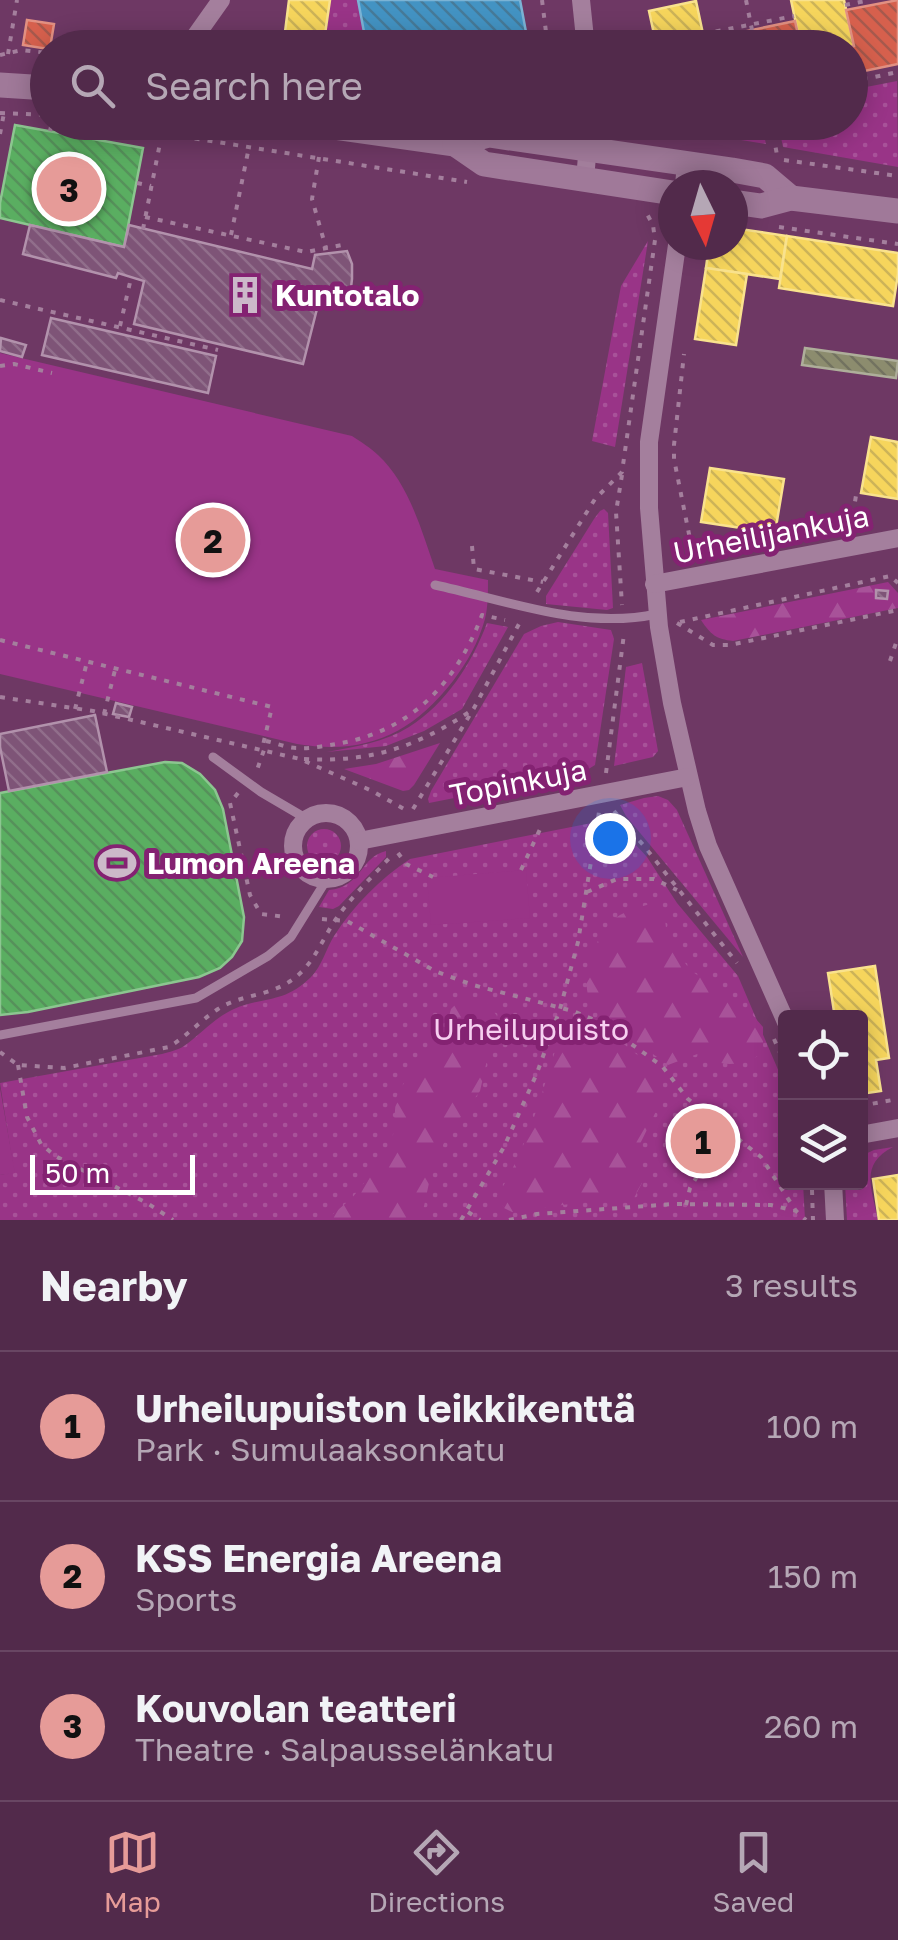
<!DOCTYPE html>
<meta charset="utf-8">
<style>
:root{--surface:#522a4b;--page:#583252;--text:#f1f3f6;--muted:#b5a7b5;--line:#684663;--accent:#e69b98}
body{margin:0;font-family:"Golos Text",sans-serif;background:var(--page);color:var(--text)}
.controls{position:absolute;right:30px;bottom:30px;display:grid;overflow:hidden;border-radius:10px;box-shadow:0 5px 25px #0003}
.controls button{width:90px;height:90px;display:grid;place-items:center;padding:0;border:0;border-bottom:2px solid var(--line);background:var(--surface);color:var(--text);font:50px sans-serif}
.compass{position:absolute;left:658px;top:170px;width:90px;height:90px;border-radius:50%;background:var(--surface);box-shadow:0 5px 25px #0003;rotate:175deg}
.scale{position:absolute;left:30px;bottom:25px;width:165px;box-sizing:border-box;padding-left:10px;border:5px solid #fff;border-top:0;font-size:28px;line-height:35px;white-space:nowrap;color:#fff;-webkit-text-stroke:8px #842272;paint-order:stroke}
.you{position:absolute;left:610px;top:838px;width:35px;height:35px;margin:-25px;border:8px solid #fff;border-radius:50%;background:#1a73e8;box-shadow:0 0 0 15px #1a73e833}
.badge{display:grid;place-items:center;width:65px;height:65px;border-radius:50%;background:var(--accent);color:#111;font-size:32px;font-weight:700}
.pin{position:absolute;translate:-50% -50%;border:5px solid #fff;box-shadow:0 2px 10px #0006}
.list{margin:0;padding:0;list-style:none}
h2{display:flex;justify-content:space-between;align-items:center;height:130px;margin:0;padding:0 40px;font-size:42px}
h2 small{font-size:32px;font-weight:400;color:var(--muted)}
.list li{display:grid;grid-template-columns:65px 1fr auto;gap:30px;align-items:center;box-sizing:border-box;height:150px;padding:0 40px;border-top:2px solid var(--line)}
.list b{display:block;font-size:38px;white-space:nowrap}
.list p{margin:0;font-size:32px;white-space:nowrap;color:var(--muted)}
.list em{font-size:32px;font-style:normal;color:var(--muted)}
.icon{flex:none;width:55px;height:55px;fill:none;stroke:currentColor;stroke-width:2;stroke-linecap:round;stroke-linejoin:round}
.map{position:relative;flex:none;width:898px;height:1220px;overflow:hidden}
.search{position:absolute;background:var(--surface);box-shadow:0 5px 25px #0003;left:30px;right:30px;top:30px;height:110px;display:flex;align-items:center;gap:25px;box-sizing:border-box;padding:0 35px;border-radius:55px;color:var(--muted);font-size:38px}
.sheet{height:580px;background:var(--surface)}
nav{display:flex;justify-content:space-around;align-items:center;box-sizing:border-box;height:140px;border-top:2px solid var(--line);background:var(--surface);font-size:28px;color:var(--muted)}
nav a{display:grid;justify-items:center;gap:5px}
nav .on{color:var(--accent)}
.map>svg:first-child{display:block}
</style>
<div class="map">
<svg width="898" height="1220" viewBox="0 0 898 1220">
<defs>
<pattern id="grass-dots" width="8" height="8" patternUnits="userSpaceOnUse" patternTransform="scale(2.5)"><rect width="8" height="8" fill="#993487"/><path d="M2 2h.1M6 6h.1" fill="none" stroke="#a85299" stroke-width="1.8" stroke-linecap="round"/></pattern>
<pattern id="forest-firs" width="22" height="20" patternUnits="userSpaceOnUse" patternTransform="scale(2.5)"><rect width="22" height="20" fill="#993487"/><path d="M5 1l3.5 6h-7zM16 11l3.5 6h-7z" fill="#a85299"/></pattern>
<pattern id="homes-back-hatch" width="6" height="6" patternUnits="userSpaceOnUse" patternTransform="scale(2.5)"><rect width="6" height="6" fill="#f6d55c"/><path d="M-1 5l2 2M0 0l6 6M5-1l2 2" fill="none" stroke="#ccb358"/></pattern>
<pattern id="shops-back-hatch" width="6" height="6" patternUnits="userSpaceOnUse" patternTransform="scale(2.5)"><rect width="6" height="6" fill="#d6604d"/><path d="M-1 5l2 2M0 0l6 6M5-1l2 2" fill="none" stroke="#a6594d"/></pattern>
<pattern id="schools-back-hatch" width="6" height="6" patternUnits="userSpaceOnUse" patternTransform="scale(2.5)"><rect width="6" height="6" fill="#4393c3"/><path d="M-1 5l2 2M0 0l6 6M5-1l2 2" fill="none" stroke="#467a99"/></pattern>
<pattern id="public-back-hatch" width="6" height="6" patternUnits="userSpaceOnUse" patternTransform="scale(2.5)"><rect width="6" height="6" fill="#5aae61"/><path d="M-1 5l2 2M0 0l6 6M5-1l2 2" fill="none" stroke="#56915b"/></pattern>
<pattern id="industry-back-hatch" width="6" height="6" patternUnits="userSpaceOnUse" patternTransform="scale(2.5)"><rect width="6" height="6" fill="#8c8c6e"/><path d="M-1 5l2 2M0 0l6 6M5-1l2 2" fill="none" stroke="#727260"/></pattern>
<pattern id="building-back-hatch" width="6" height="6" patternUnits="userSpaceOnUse" patternTransform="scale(2.5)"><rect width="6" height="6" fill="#7e5477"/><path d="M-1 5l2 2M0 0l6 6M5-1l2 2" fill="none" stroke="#916e8b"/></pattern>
</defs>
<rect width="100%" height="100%" fill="#6e3864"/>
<g fill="url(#grass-dots)">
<polygon points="330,0 358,0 367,47 325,47"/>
<polygon points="897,81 898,167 783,147 778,123 850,122 851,90"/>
<polygon points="687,123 761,123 766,144 680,130 679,124"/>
<polygon points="648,241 615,447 592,441 621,286"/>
<polygon points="604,509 608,513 613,608 607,610 546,604 546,596 594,519 600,511"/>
<polygon points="558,622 611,630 614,639 595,765 582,773 429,803 428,799 431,791 524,634 541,626"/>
<path d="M 487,623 L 508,627 L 462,709 L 424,731 L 386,746 L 327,752 C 355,747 385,742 409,727 C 446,704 472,663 487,623 Z"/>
<polygon points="642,663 658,751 653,757 614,766 626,667"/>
<polygon points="658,796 668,800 677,810 743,957 626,816 620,805 644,798"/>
<path d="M 612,819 L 647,857 L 677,903 L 738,976 L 785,1086 L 786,1182 L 803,1183 L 805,1220 L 0,1220 L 0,1175 L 14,1172 L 0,1083 L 162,1054 C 169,1052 178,1050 184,1046 C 201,1034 214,1018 234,1009 C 264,996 284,1004 311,977 C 322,966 326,949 334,936 C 354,905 380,879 410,859 Z"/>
<circle cx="324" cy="846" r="17"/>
<path d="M 386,851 L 386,857 L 339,906 L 333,909 L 319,907 L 329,890 C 362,887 360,857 386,851 Z"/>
<path d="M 893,1147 C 859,1164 872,1189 878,1220 L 847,1220 L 845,1183 L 860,1182 L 861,1156 L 874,1150 Z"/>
</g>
<g fill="url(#forest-firs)">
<path d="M 888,582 L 898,593 L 898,608 L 733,641 C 716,639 711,635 701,620 Z"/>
<polygon points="440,743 414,785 409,790 403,791 344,769 376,764"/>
<path d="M 650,904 L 665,919 L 667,937 L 690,970 L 748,1010 L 763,1027 L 763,1053 C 742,1066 721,1069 700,1053 L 668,1065 C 649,1050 606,1024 593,1006 C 576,983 596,929 620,915 C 629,910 640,907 650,904 Z"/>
<polygon points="465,995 485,1000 497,1016 480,1091 446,1137 429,1183 421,1220 326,1220 352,1198 392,1148 396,1098 413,1066 442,1041 451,1009"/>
<path d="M 575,1019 L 604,1028 L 661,1074 L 664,1095 L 638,1148 L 642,1183 L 634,1198 L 621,1200 L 606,1199 L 512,1212 L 504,1208 L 497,1196 C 530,1145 545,1082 563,1025 Z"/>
</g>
<g fill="#993487">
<path d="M 0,353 L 352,436 C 361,442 371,448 378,455 C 409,484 421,529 435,569 L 488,580 C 488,593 488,607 485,619 C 478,643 468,661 453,681 C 411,735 365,755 297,744 L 0,674 Z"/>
<polygon points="526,870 530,918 431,925 427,878"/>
<polygon points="0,1088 15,1173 0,1175"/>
</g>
<g fill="url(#homes-back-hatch)" stroke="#f9e28d" stroke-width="2.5">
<polygon points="289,0 330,0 323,48 283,48"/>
<polygon points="791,0 844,0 854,46 801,48"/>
<polygon points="696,1 706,48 657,48 649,11"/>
<polygon points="733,228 787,236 780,279 706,268 709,245 733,245"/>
<polygon points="787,236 898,253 898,274 893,306 779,288"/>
<polygon points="706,268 747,274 736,345 695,339"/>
<polygon points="871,437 898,442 898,499 861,493"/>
<polygon points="710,468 784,479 775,533 701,522"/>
<polygon points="875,966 889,1058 876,1060 881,1091 860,1094 860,1018 835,1018 828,973"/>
<polygon points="898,1175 898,1220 879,1220 873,1179"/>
</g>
<g fill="url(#shops-back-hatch)" stroke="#e29082" stroke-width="2.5">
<polygon points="898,0 898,64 850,74 850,48 847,48 854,46 846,10"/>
<polygon points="27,20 54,24 50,48 48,49 23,45"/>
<polygon points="795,21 801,48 706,48 704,40"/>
</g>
<polygon fill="url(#schools-back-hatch)" stroke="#7bb3d5" stroke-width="2.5" points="358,0 520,0 529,48 367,48"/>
<g fill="url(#public-back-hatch)" stroke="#8cc690" stroke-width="2.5">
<polygon points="15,125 143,148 124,247 0,218 0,203"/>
<polygon points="165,762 182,763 200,774 215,790 223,809 244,917 242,941 232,957 220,968 199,977 28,1012 0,1015 0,793"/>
</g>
<polygon fill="url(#industry-back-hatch)" stroke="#aeae9a" stroke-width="2.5" points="805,348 898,361 896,378 802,365"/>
<g fill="url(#building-back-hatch)" stroke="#b292ac" stroke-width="2.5">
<polygon points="30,225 124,247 129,225 312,269 315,255 347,251 352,264 352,279 349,304 320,297 303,364 134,324 144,281 118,273 116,278 23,254"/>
<polygon points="51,318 216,356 208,393 42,355"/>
<polygon points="1,338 26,345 22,357 0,351"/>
<polygon points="876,590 888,591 887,599 876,598"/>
<polygon points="116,703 132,707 129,717 113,714"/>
<polygon points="95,715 107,772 9,791 0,747 0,734"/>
</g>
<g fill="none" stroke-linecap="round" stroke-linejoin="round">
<g stroke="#a47f9d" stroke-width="4" stroke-dasharray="5 8" stroke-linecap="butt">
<polyline points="542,0 548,48"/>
<polyline points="746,0 752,30"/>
<polyline points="845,5 870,0"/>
<polyline points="703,34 794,16"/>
<polyline points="160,48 169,36"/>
<polyline points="636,48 656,43"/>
<polyline points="8,54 17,0"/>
<polyline points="0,55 22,50 48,53"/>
<polyline points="850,82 898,72"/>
<polyline points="0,113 48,115"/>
<polyline points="92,122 467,182"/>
<polyline points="615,122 634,131"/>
<polyline points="771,122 777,155"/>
<polyline points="628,127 652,122"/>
<polyline points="50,131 52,122"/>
<polyline points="0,134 4,113"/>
<polyline points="196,138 198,122"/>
<polyline points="319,157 312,199 326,248"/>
<polyline points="784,160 898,176"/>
<polyline points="137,183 151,186"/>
<polyline points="145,217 306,252 342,245"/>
<polyline points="779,227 898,244"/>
<polyline points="143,229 162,133"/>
<polyline points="231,235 249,147"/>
<polyline points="0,300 218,350"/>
<polyline points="120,326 131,278"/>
<polyline points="0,366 14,364 52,373"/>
<polyline points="622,475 616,512 622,605"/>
<polyline points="851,527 857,489"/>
<polyline points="472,546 474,569 543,582"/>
<polyline points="674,546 691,544 674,459 674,445 684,354"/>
<polyline points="537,592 595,499 622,472 655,240 653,225 647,214"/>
<polyline points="680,622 890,576 898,583"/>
<polyline points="677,623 713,645 730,645 898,610"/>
<polyline points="0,640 272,707 263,745 264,750 257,770"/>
<polyline points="890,661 898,637"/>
<polyline points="0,697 93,711 300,759 370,790 406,810"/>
<polyline points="75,709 87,662"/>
<polyline points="104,714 115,670"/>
<path d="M 266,741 C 276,743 287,748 297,748 C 309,749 324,746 336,744 C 410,732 456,684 482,615 L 505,620"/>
<path d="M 304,759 C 368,763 417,747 469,712"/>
<polyline points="606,773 624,634"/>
<polyline points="238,793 230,803 250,895 261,914 287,917"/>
<polyline points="413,809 474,708 520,622"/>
<polyline points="614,811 644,846 737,963"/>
<polyline points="398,853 406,864 433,877"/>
<polyline points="521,870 542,825"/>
<polyline points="587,892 617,879 654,879 677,890"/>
<polyline points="322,919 347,921 435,971 473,985 573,1011 602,1023 662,1066 688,1099 761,1157 796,1211"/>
<polyline points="774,1039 786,1066"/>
<path d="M 0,1052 L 18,1065 L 64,1068 L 169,1047 C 187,1036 201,1020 218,1009 C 243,993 273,997 297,976 C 315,961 323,938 336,919 C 352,896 374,875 393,854"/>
<polyline points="18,1065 27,1117 41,1144 55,1156 147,1203 173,1220"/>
<polyline points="860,1106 898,1099"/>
<polyline points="812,1190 813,1220"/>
<polyline points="686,1205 690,1188 725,1130"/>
<polyline points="468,1212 480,1220"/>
<polyline points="461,1220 504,1147 537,1073 560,1009 578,942 599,812"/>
<polyline points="509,1220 537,1214 674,1204 771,1205 796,1211 806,1220"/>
</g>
<g stroke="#a47f9d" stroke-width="9">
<path d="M 435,585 C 509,601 582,630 657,614"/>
<polyline points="213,757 261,792 307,819"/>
<polyline points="0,1035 196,998 268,956 291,937 327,879"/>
</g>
<g stroke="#a47f9d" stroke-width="18">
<polyline points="581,0 586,48"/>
<polyline points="187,48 221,0"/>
<polyline points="585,179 590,122"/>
<polyline points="684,185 686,164"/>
<polyline points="677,245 649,442 649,508 659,627 672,703 697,811 708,846 786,1022"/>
<polyline points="654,584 898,538"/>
<circle cx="326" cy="846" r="33"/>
<polyline points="359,841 688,777"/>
<polyline points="860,1135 898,1128"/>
<polyline points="833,1182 835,1220"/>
</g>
<g stroke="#a07999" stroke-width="25">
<polyline points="0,85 48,88"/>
<polyline points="299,122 455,144 489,135 732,170 765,176 791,198"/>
<polyline points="455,144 484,164 673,193"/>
<polyline points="733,202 761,206 791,198 898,211"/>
</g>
</g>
<defs>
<g id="building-bare" transform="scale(3)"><path d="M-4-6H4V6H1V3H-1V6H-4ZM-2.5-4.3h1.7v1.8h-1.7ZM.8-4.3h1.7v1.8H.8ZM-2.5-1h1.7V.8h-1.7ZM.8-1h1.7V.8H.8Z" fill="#ccb9c9" stroke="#842272" stroke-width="2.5" paint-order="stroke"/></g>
<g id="stadium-bare" transform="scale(3)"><path d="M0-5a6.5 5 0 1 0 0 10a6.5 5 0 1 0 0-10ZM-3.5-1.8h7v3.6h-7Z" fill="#ccb9c9" stroke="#842272" stroke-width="2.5" paint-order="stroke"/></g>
</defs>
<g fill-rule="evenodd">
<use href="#building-bare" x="245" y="295"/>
<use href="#stadium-bare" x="117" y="863"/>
</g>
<g text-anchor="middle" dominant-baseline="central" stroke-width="10" stroke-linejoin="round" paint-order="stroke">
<g font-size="30" font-weight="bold" fill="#fff" stroke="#842272" text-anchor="start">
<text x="275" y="295">Kuntotalo</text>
<text x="147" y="863">Lumon Areena</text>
</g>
<g font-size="30" fill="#fff" stroke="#842272">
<text transform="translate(771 534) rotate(-11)">Urheilijankuja</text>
<text transform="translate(518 782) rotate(-11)">Topinkuja</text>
</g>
<g font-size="30" fill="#f6cff0" stroke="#842272">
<text x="531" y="1029">Urheilupuisto</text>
</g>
</g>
</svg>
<div class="controls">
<button><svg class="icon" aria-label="locate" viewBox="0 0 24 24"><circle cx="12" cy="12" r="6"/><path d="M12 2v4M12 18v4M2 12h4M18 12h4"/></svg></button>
<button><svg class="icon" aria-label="layers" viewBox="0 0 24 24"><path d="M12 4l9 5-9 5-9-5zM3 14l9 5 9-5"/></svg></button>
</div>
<svg class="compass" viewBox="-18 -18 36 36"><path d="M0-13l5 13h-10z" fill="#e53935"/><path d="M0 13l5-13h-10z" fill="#b5a7b5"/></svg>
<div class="scale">50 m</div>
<div class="you"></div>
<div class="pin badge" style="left:703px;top:1141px">1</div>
<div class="pin badge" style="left:213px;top:540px">2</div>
<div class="pin badge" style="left:69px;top:189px">3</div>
<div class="search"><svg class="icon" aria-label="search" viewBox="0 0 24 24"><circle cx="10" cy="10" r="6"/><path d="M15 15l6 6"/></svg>Search here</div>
</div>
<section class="sheet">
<h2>Nearby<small>3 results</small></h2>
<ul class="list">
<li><span class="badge">1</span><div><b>Urheilupuiston leikkikenttä</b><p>Park · Sumulaaksonkatu</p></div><em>100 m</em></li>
<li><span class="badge">2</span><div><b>KSS Energia Areena</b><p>Sports</p></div><em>150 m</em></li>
<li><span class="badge">3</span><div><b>Kouvolan teatteri</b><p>Theatre · Salpausselänkatu</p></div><em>260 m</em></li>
</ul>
</section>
<nav>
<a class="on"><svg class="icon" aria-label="map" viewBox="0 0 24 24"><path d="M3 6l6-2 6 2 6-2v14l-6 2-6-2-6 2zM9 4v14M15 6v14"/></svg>Map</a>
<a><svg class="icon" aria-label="directions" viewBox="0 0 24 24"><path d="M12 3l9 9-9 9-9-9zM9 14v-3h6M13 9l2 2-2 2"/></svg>Directions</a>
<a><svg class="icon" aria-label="saved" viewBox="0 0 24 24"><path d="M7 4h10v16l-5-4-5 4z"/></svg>Saved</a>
</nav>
